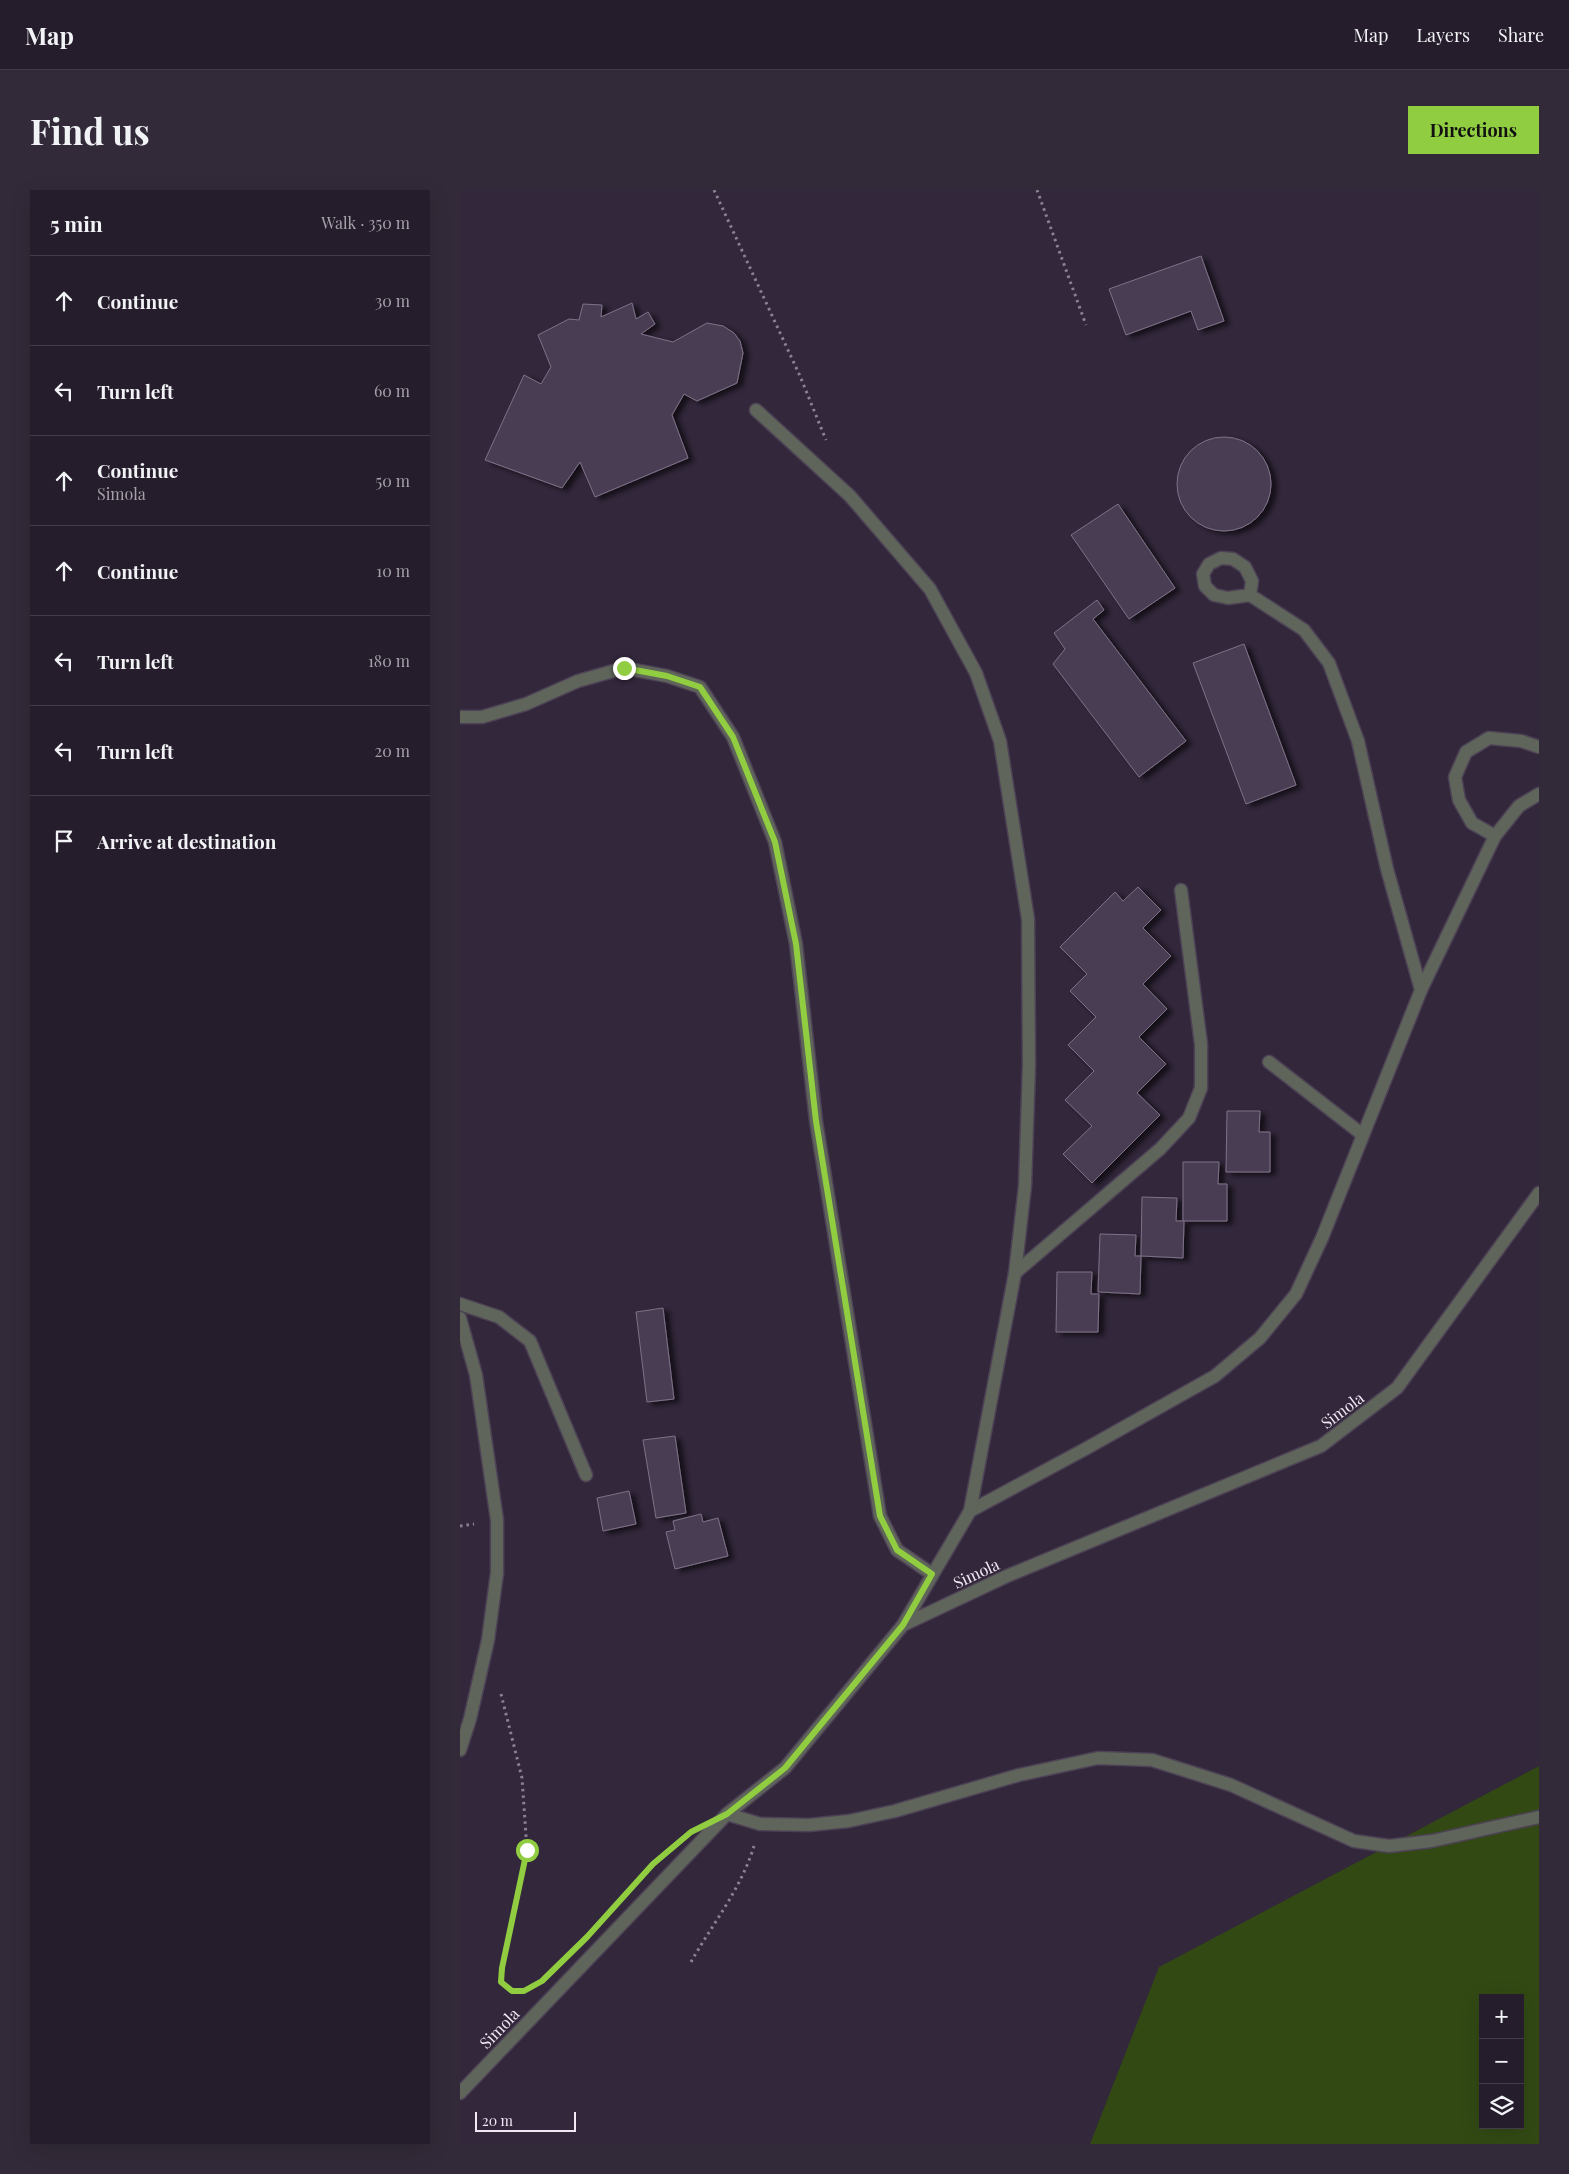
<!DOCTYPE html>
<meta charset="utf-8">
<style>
:root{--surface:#261d2c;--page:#322a38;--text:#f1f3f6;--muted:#a4a2a9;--line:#423b48;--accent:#91cd40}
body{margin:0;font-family:"Playfair Display",serif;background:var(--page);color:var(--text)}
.controls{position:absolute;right:15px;bottom:15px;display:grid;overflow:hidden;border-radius:0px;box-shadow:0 5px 20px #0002}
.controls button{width:45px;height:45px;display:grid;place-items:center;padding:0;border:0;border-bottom:1px solid var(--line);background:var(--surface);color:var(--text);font:25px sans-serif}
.scale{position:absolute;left:15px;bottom:12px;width:101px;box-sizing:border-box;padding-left:5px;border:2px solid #f0e8f5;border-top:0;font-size:14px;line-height:18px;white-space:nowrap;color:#f0e8f5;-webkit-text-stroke:4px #32273b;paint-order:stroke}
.stop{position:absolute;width:15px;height:15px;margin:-11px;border:4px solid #91cd40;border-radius:50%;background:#fff}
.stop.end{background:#91cd40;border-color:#fff;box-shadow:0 1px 5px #0008}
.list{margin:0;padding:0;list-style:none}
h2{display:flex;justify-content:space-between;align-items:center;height:65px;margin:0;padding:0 20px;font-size:21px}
h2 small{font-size:16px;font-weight:400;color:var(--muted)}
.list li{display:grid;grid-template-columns:32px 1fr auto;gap:15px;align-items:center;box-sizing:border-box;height:90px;padding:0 20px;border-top:1px solid var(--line)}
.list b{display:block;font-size:19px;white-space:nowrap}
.list p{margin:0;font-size:16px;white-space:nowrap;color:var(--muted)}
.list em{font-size:16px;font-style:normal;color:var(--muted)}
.icon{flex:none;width:28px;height:28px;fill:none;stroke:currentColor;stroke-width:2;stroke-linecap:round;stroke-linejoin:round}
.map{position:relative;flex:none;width:1079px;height:1954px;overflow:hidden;border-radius:0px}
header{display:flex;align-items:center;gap:30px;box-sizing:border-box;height:70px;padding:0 25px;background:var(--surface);border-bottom:1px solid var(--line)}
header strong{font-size:24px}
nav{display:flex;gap:28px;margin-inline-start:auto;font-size:18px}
.intro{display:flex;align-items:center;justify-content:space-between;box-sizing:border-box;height:120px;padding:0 30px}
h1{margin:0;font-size:35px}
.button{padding:12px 22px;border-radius:0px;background:var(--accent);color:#111;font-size:18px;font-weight:700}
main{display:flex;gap:30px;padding:0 30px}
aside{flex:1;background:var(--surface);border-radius:0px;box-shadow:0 5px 20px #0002}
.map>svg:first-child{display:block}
</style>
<header>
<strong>Map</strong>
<nav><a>Map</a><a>Layers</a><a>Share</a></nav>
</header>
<div class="intro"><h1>Find us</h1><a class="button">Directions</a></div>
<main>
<aside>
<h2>5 min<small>Walk · 350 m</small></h2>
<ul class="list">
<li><svg class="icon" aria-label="ahead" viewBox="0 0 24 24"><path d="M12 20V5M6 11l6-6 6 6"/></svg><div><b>Continue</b></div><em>30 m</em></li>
<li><svg class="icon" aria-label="left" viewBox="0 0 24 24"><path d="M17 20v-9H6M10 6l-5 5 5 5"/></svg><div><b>Turn left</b></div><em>60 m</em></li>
<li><svg class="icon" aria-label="ahead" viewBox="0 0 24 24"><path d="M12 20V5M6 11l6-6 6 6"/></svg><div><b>Continue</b><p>Simola</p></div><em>50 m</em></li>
<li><svg class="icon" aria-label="ahead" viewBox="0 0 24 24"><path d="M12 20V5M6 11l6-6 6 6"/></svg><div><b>Continue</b></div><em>10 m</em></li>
<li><svg class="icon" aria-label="left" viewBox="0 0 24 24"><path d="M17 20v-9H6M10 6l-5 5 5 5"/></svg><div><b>Turn left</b></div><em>180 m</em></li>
<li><svg class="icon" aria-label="left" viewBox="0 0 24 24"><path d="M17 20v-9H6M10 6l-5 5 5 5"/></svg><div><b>Turn left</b></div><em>20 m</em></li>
<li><svg class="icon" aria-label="arrive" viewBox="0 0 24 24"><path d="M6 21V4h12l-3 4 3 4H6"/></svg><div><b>Arrive at destination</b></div></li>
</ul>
</aside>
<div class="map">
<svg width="1079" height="1954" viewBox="0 0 1079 1954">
<defs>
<filter id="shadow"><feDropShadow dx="5.5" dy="3" stdDeviation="2.5" flood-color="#0009"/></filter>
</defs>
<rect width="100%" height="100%" fill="#32273b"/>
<path fill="#324914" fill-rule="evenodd" d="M 1079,1576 L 1079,1954 L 630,1954 L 699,1777 ZM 1023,1808 L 1060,1808 L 1060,1935 L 1023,1935 Z"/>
<g fill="#4a3e53" stroke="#7e7188" filter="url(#shadow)">
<polygon points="741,66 764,131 738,140 731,121 666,145 649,99"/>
<polygon points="172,113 176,129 188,122 195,134 181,144 213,152 247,133 263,136 274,143 280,151 283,163 277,193 237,211 224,204 212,225 228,268 135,307 120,272 102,298 25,270 64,185 81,194 91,177 78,145 109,129 119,130 123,114 142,115 141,127"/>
<circle cx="764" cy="294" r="47"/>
<polygon points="658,314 715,398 669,429 611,345"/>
<polygon points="637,410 644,420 633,429 726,551 679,587 593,474 605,459 594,443"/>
<polygon points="784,454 836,595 786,614 733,473"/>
<polygon points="678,697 701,720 683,738 711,766 683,794 707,819 679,847 706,874 677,903 700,925 632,993 603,964 632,936 605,910 634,881 608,855 636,827 610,801 627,784 600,757 655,702 663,711"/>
<polygon points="767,921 800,921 799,942 810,942 810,982 766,982"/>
<polygon points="723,972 759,972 758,994 767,994 767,1031 723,1031"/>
<polygon points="682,1007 717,1008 716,1031 724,1031 723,1068 681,1066"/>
<polygon points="640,1044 676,1045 675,1066 681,1066 680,1104 638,1102"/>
<polygon points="597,1082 632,1082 631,1104 639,1104 638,1142 596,1142"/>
<polygon points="203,1118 214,1209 187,1212 176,1122"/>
<polygon points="215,1246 226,1323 196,1328 183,1250"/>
<polygon points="169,1301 176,1334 143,1341 137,1308"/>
<polygon points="241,1324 243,1332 258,1328 268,1366 215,1379 206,1342 215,1340 213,1331"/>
</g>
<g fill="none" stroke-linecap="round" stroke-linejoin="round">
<g stroke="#4d4255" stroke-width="15">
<g id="minor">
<polyline points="296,220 390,306 470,399 516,483 540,551 568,729 569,875 565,996 555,1083 510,1321"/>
<polyline points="0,527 22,527 66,514 118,491 164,478 207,486 240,497 273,547 315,652 336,754 356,931 420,1326 437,1360 472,1384"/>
<polyline points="1035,646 1012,633 999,610 995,587 1006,562 1029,548 1061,551 1079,557"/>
<polyline points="961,800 1035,646 1059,616 1079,604"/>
<polyline points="809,872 903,945"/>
<polyline points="555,1083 700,959 729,928 741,898 741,854 721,700"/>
<polyline points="0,1114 39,1127 70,1151 126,1285"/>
<polyline points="0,1128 16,1185 37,1330 37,1383 28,1450 10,1529 0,1560"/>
<polyline points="443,1435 510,1321 627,1258 755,1186 800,1148 836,1104 862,1048 961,800 927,679 898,551 869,473 844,440 790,405 768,408 754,405 745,396 743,384 749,374 761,368 773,369 785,377 792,391 790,405"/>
<polyline points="267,1624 300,1634 349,1635 389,1631 435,1621 559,1585 638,1568 692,1570 771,1595 894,1651 929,1656 972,1651 1079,1627"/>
<polyline points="0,1903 267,1624 325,1578 443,1435 547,1386 861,1256 937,1198 1079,1003"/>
</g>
</g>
<g stroke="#8b8192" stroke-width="3" stroke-dasharray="2.5 4" stroke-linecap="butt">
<polyline points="254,0 340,186 366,250"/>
<polyline points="577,0 626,135"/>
<polyline points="0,1336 14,1334"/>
<polyline points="41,1504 62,1588 67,1660 42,1778 41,1792 52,1801 64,1801"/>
<path d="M 231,1772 C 253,1733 281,1699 294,1656"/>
</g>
<use href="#minor" stroke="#5f655a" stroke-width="12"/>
</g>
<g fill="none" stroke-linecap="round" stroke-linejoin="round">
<polyline stroke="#91cd40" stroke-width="6" points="67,1660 42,1778 41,1792 52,1801 64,1801 82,1791 127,1747 193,1674 231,1642 267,1624 325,1578 443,1435 472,1384 437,1360 420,1326 356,931 336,754 315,652 273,547 240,497 207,486 164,478"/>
</g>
<g text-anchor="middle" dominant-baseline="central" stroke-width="4" stroke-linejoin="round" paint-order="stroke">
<g font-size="16" fill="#f0e8f5" stroke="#32273b">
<text transform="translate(882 1220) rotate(-37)">Simola</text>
<text transform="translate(516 1383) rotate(-25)">Simola</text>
<text transform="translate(39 1838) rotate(-46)">Simola</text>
</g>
</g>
</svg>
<div class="controls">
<button>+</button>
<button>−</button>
<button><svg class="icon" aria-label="layers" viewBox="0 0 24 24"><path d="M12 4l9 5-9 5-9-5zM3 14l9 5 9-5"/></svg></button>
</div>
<div class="scale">20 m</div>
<div class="stop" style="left:67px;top:1660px"></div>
<div class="stop end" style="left:164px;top:478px"></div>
</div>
</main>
